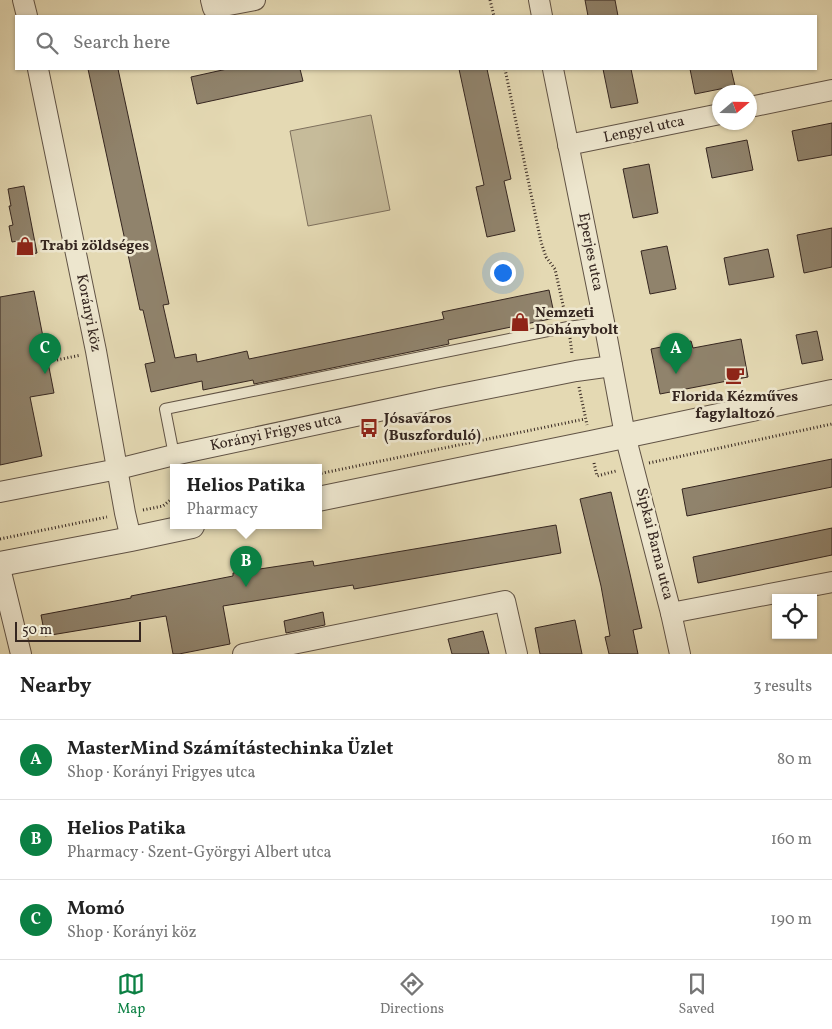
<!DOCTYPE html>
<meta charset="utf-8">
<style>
:root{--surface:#fff;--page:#f2f2f2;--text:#222;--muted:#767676;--line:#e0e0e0;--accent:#0b8043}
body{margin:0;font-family:Vollkorn,serif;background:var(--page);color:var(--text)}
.controls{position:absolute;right:15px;bottom:15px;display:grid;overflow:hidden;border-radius:0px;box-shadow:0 1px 4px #0004}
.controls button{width:45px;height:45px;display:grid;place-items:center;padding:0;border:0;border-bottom:1px solid var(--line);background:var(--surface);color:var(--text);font:25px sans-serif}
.compass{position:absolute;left:712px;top:85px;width:45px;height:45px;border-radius:50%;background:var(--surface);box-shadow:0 1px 4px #0004;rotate:70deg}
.scale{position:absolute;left:15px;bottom:12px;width:126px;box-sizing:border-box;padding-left:5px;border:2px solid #352620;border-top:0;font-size:14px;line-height:18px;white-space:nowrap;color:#352620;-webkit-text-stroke:4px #ede6ce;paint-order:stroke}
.you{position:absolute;left:502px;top:272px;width:18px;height:18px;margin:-12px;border:4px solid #fff;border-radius:50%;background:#1a73e8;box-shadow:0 0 0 8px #1a73e833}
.badge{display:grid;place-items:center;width:32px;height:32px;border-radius:50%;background:var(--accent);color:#fff;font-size:16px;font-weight:700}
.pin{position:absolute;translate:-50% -41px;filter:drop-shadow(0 1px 2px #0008)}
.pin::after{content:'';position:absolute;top:26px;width:18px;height:15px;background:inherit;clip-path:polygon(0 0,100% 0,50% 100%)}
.popup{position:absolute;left:170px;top:464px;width:152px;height:65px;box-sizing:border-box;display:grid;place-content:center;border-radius:0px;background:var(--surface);filter:drop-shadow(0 1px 4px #0005);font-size:16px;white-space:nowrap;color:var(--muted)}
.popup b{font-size:19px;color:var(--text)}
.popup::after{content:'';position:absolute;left:50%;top:100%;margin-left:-10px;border:10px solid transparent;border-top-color:var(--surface)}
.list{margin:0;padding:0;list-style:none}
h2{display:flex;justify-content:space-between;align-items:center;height:65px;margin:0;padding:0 20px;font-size:21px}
h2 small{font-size:16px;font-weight:400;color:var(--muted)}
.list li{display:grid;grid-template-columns:32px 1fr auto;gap:15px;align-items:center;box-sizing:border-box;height:80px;padding:0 20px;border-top:1px solid var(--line)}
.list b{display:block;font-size:19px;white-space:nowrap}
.list p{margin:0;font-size:16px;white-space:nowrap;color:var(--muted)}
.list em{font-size:16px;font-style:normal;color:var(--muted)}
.icon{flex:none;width:28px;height:28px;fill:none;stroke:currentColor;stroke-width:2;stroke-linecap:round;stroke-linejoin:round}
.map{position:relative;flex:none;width:832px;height:654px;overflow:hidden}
.search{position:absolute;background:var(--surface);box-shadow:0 1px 4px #0004;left:15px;right:15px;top:15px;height:55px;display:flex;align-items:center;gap:12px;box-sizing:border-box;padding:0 18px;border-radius:0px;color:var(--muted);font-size:19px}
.sheet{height:305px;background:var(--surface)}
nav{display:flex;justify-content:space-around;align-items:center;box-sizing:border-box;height:70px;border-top:1px solid var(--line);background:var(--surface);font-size:14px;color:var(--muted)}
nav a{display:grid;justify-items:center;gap:2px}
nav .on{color:var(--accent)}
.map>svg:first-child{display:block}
</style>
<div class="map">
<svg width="832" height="654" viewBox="0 0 832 654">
<rect width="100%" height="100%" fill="#e4d9b3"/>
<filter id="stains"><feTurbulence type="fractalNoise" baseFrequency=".004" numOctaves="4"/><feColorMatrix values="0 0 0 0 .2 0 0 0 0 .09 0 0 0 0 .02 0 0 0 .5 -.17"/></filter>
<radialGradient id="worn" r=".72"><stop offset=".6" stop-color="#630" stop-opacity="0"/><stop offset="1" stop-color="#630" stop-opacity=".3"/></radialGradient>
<polygon fill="#c6bb9a" stroke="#7e705d" points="371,115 390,210 308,226 290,131"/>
<g fill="#90836c" stroke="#352620">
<polygon points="585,0 615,0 618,16 588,16"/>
<polygon points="88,69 118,69 169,304 163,305 175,358 196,354 197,362 247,351 249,359 444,319 442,312 549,290 555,318 448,340 449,344 254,384 253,380 203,390 202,381 151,392 145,364 155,362 143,310 140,310"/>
<polygon points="227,69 300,69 303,81 197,104 191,77"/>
<polygon points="459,69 487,69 511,179 504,181 515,231 487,237 476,187 484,185"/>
<polygon points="603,69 631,69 638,103 611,108"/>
<polygon points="690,69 731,69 735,86 695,94"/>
<polygon points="832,123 832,155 798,161 792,131"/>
<polygon points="747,140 753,170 712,178 706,148"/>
<polygon points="649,164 658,213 633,218 623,169"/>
<polygon points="24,186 37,253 21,256 18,241 12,242 9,226 13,225 9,206 11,206 8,189"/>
<polygon points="832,228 832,267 804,273 797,235"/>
<polygon points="667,246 676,289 650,294 641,251"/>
<polygon points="768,249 774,277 729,285 724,258"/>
<polygon points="34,291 54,393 30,397 42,456 0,465 0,297"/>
<polygon points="817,331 823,360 802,364 796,335"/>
<polygon points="741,339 748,377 660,394 651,349 691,341 693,348"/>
<polygon points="832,459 832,487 687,516 682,489"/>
<polygon points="611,492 630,574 642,628 633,630 638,654 609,654 605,637 610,636 601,586 580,499"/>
<polygon points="556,525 561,553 354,589 353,585 223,606 230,644 179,654 173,654 166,616 45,636 41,615 131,598 131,596 233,576 233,573 313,561 314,566"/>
<polygon points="832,528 832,555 698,583 693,557"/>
<polygon points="323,612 325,625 286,633 284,621"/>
<polygon points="575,620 582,654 540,654 535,628"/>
<polygon points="483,631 489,654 452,654 448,639"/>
</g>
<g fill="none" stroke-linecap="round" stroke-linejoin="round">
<g stroke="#615345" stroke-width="12">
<polyline id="service" points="174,455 165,409 568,327 604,322"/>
</g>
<g stroke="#615345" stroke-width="22">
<g id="minor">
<polyline points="23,0 27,16"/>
<polyline points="211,0 213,8 255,0"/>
<polyline points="539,0 542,16"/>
<polyline points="38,69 96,351 125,513 131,539"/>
<polyline points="553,69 604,322 625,435 671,613 680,654"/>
<polyline points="750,107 832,90"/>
<polyline points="568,145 720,114"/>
<polyline points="0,492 118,469 174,455 440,398 576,371 612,366"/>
<polyline points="0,568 21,654"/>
<polyline points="671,613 832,582"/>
<polyline points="243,654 505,601 517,654"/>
</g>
</g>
<g stroke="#615345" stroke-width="26">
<g id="tertiary">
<polyline points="318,499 591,443 832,392"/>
<polyline points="0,564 131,539 192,526"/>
</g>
</g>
<g stroke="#352620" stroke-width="3" stroke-dasharray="1 2.5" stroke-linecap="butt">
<polyline points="490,0 494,16"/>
<polyline points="505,69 541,242 546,257 555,269 565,314"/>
<polyline points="570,338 572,354"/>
<polyline points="57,360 81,355"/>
<polyline points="579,387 587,425"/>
<polyline points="594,463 597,476 616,471"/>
<polyline points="649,463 832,424"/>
<polyline points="318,474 585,419"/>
<polyline points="143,510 163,506 174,497"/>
<polyline points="0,539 107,517"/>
</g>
<use href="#service" stroke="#ede6ce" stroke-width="10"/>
<use href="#minor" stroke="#ede6ce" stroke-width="20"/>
<use href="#tertiary" stroke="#ede6ce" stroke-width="24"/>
</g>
<defs>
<g id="shop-bare" transform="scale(1.5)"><path d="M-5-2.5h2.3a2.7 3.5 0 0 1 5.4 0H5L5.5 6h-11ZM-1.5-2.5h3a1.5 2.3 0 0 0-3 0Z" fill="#8f2418" stroke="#ede6ce" stroke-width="2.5" paint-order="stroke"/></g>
<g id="cafe-bare" transform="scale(1.5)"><path d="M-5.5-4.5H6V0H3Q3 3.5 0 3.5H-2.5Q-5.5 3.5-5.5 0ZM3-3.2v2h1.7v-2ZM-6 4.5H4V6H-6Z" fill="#8f2418" stroke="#ede6ce" stroke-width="2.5" paint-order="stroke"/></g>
<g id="bus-bare" transform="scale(1.5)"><path d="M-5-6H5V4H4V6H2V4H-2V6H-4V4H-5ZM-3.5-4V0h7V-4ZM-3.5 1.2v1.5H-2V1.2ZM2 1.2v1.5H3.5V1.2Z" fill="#8f2418" stroke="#ede6ce" stroke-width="2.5" paint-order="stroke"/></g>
</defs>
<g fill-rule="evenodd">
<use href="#shop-bare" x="25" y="246"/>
<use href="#shop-bare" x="520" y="322"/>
<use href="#cafe-bare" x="735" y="375"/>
<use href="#bus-bare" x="369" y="428"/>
</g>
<g text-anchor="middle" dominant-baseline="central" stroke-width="5" stroke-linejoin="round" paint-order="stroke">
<g font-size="15" fill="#352620" stroke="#ede6ce">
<text transform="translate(644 130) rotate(-12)">Lengyel utca</text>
<text transform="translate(590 252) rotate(79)">Eperjes utca</text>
<text transform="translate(88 313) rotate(79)">Korányi köz</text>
<text transform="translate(276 433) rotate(-12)">Korányi Frigyes utca</text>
<text transform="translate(654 544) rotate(76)">Sipkai Barna utca</text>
</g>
<g font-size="15" font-weight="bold" fill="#352620" stroke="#ede6ce" text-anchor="start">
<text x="40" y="246">Trabi zöldséges</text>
<text x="535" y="313">Nemzeti<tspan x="535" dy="17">Dohánybolt</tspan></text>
<text x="735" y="397" text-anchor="middle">Florida Kézműves<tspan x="735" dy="17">fagylaltozó</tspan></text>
<text x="384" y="419">Jósaváros<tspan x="384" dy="17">(Buszforduló)</tspan></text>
</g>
</g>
<rect width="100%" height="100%" filter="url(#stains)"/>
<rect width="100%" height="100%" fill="url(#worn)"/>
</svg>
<div class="controls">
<button><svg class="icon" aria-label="locate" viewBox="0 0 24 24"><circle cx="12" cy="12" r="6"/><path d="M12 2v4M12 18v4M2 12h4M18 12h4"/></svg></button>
</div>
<svg class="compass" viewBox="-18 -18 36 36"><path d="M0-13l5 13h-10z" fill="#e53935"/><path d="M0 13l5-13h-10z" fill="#767676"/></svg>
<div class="scale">50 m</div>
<div class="you"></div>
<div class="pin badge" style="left:676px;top:374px">A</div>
<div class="pin badge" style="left:246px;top:587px">B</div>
<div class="popup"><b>Helios Patika</b>Pharmacy</div>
<div class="pin badge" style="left:45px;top:374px">C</div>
<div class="search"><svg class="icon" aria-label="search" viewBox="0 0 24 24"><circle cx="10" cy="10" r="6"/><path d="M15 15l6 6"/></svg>Search here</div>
</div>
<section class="sheet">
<h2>Nearby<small>3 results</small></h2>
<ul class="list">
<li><span class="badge">A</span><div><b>MasterMind Számítástechinka Üzlet</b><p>Shop · Korányi Frigyes utca</p></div><em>80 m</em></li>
<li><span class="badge">B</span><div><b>Helios Patika</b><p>Pharmacy · Szent-Györgyi Albert utca</p></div><em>160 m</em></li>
<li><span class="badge">C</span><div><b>Momó</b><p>Shop · Korányi köz</p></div><em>190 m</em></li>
</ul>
</section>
<nav>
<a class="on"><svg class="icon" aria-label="map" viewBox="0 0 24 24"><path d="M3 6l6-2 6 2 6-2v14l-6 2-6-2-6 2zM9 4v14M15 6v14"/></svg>Map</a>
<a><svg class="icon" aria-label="directions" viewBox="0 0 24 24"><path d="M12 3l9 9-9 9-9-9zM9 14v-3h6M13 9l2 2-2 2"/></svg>Directions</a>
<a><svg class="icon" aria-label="saved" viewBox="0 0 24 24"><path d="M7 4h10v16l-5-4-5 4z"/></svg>Saved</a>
</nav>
